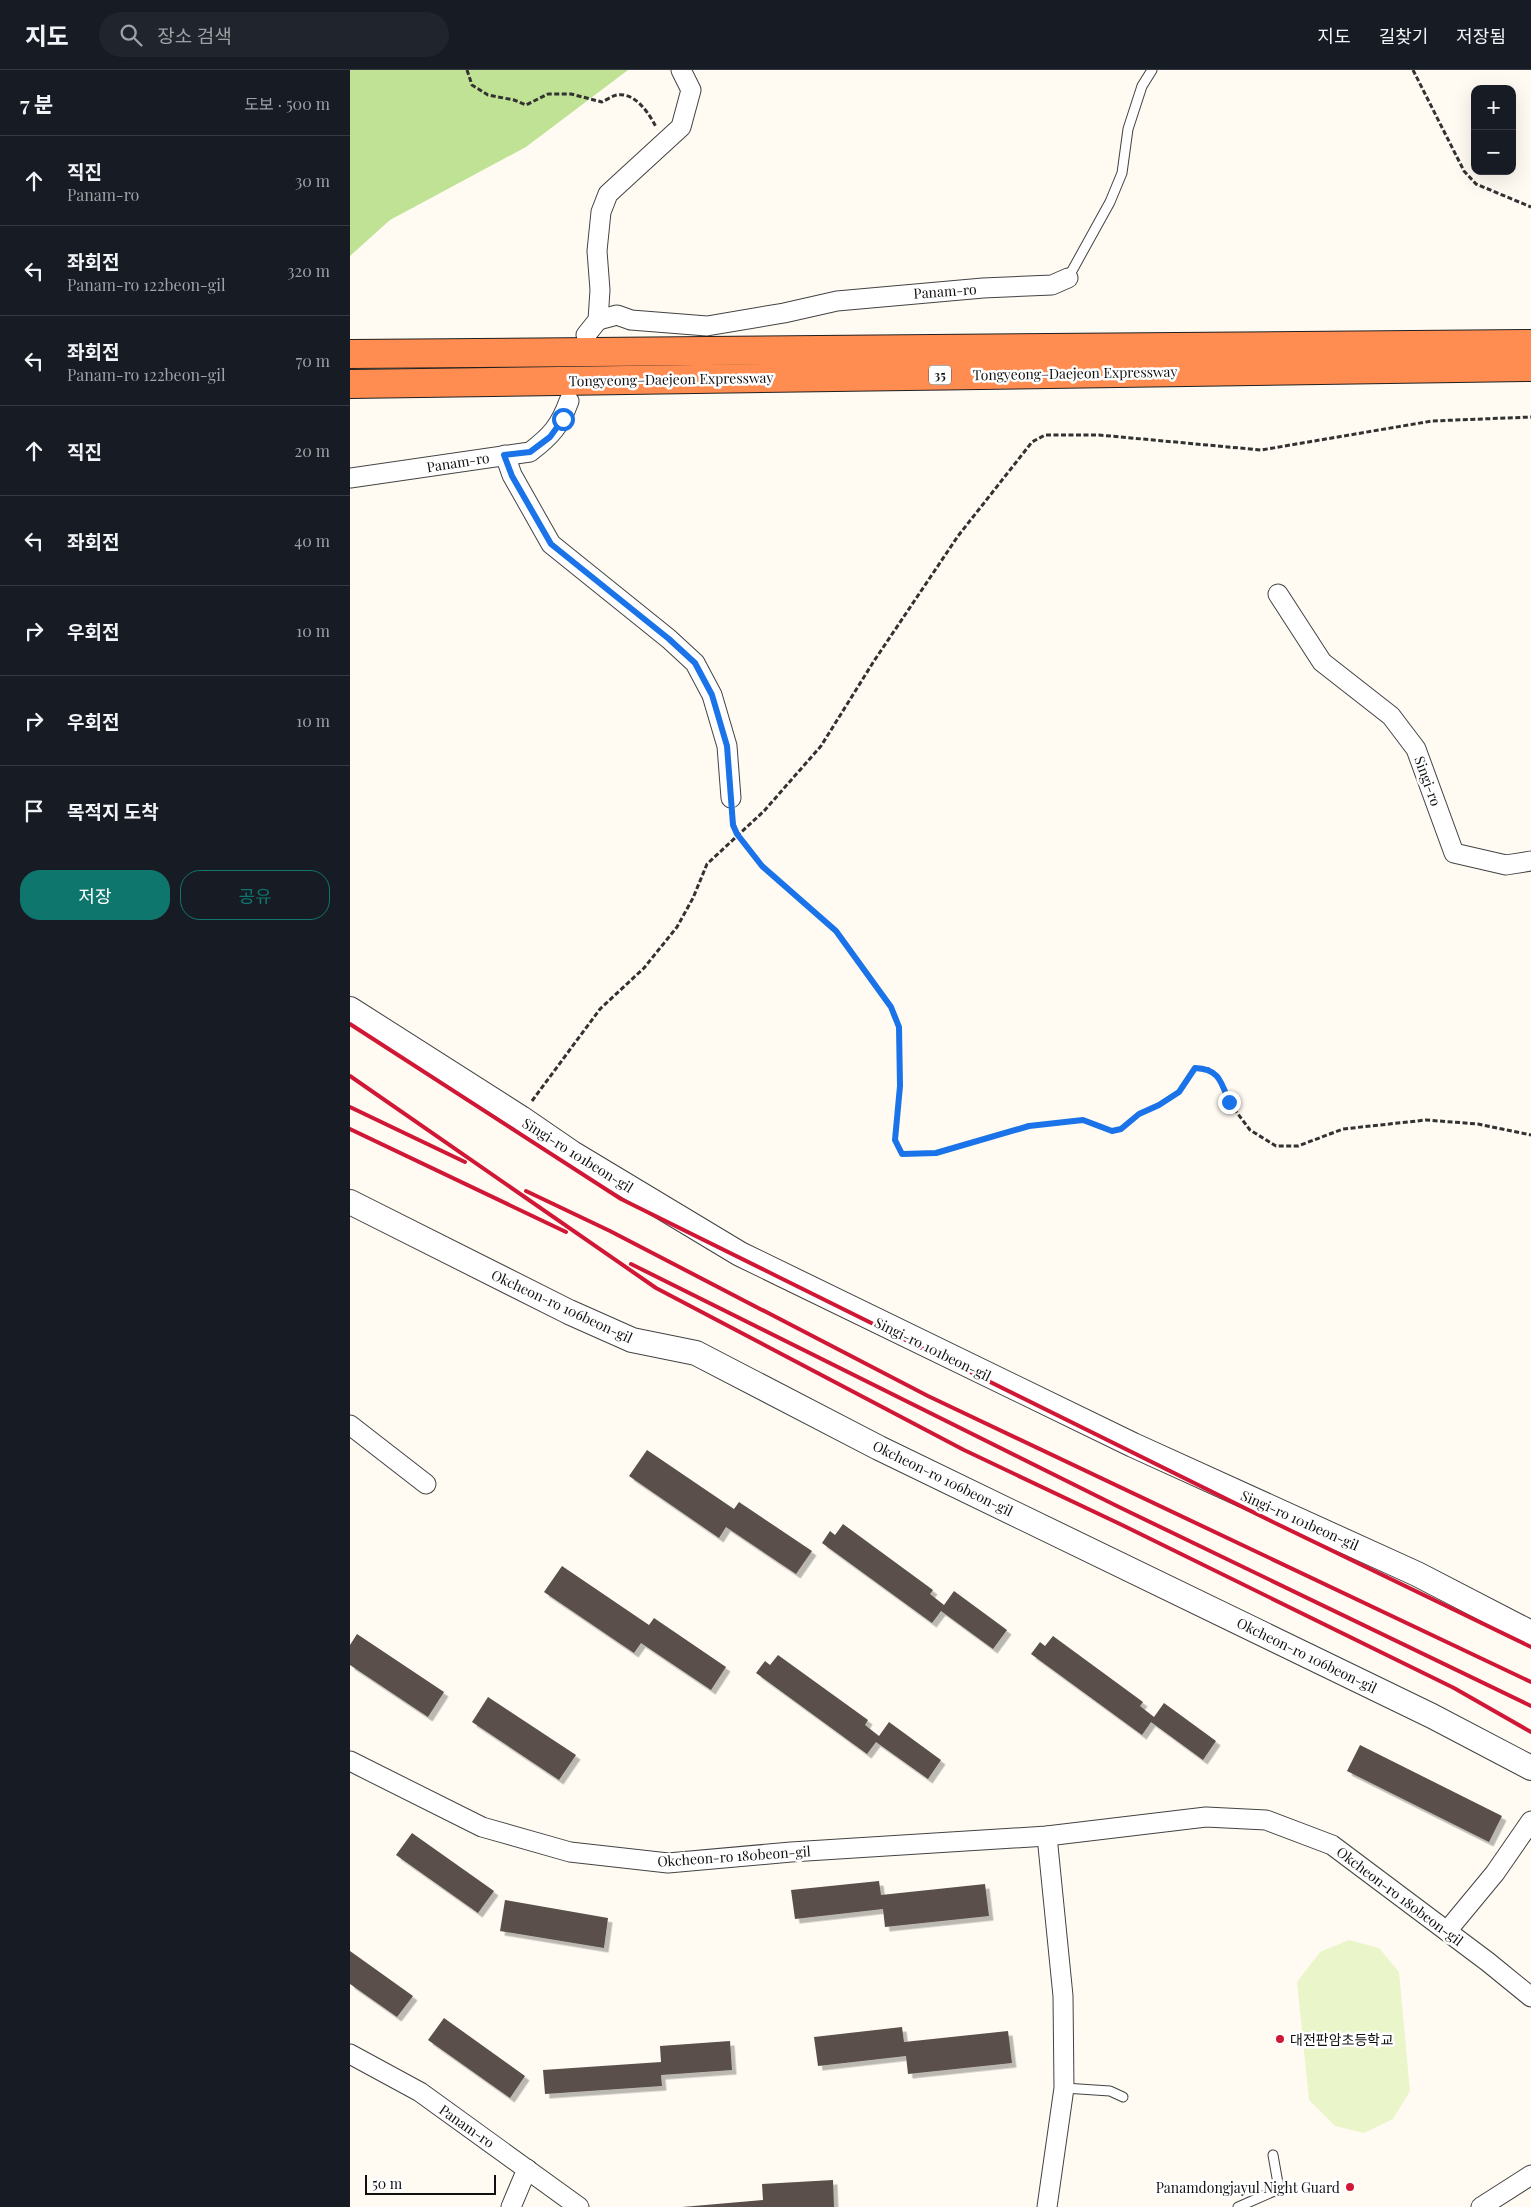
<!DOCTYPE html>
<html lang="ko">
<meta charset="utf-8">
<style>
:root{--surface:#171b24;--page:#20242c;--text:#f1f3f6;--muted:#9ea1a6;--line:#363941;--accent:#0f766e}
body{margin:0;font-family:"Playfair Display","Noto Sans KR",serif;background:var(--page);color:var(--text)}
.controls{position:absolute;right:15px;top:15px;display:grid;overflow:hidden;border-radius:10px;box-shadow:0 5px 20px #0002}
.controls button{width:45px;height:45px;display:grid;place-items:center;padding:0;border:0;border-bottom:1px solid var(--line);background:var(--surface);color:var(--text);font:25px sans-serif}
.scale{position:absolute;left:15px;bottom:12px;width:131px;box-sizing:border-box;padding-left:5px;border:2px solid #101010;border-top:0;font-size:14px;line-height:18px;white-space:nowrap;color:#101010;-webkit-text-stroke:4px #fff;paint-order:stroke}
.stop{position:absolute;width:15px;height:15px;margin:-11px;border:4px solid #1a73e8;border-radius:50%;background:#fff}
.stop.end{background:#1a73e8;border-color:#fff;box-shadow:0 1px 5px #0008}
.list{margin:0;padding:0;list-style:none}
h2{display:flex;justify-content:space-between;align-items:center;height:65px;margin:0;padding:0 20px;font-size:21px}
h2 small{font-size:16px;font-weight:400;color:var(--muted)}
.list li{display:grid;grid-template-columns:32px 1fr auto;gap:15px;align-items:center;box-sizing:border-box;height:90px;padding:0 20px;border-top:1px solid var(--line)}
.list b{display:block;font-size:19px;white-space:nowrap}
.list p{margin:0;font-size:16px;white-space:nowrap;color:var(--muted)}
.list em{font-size:16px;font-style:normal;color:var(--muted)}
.actions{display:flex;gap:10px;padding:15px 20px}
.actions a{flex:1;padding:11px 0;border:1px solid var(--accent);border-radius:20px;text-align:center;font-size:18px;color:var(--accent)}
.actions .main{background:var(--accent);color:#fff}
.icon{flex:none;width:28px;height:28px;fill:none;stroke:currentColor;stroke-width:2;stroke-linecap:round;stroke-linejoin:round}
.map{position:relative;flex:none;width:1181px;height:2137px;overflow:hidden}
header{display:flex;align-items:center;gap:30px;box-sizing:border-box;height:70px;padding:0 25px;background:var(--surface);border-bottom:1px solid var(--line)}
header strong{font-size:24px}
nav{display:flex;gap:28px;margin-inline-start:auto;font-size:18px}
.search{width:350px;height:45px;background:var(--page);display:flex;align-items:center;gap:12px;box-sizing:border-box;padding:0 18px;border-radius:28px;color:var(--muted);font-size:19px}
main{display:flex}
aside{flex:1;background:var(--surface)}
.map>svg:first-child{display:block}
</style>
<header>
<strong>지도</strong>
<div class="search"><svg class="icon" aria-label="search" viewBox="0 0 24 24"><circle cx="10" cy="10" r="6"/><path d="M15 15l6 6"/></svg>장소 검색</div>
<nav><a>지도</a><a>길찾기</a><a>저장됨</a></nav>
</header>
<main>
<aside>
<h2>7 분<small>도보 · 500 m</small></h2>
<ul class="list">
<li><svg class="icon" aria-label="ahead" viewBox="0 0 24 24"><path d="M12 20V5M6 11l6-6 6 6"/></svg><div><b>직진</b><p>Panam-ro</p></div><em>30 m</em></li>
<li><svg class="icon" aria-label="left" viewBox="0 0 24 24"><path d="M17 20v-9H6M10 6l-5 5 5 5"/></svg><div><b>좌회전</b><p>Panam-ro 122beon-gil</p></div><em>320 m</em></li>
<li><svg class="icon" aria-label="left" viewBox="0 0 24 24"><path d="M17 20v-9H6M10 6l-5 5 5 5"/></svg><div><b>좌회전</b><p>Panam-ro 122beon-gil</p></div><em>70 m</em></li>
<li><svg class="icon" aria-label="ahead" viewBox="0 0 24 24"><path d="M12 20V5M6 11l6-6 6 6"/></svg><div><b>직진</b></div><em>20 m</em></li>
<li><svg class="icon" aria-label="left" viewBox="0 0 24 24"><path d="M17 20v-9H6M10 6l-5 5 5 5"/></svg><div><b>좌회전</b></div><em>40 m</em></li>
<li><svg class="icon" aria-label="right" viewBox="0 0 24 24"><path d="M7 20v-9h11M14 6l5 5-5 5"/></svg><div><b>우회전</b></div><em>10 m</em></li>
<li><svg class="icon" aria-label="right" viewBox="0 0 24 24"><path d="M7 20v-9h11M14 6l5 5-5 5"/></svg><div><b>우회전</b></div><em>10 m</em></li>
<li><svg class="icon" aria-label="arrive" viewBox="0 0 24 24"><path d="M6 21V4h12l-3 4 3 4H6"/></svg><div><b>목적지 도착</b></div></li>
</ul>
<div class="actions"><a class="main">저장</a><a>공유</a></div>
</aside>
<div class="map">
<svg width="1181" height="2137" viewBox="0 0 1181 2137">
<defs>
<filter id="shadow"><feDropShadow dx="4.5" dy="4.5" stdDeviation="0" flood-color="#0004"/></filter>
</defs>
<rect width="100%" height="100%" fill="#fffbf2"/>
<polygon fill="#c0e294" points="0,0 278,0 176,77 40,150 0,186"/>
<polygon fill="#ebf5ca" points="999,1870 1029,1878 1049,1902 1060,2021 1043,2049 1014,2063 985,2056 959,2030 947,1912 970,1882"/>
<g fill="#5a4f4b" filter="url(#shadow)">
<polygon points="297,1380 384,1439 389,1432 462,1481 446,1504 376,1457 369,1468 279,1406"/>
<polygon points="493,1454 583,1520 580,1524 594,1535 604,1521 657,1560 643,1579 591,1541 582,1553 472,1473 480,1461 485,1465"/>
<polygon points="212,1496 299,1555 304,1548 376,1597 361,1620 291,1573 284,1583 194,1522"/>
<polygon points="7,1564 94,1622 78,1647 0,1595 0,1575"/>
<polygon points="703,1566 793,1632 790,1636 804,1647 814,1633 866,1671 853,1690 801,1652 792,1665 681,1584 690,1572 695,1576"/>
<polygon points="428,1585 518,1650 515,1655 529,1666 539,1652 591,1690 578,1709 526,1672 517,1684 406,1603 415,1591 420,1595"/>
<polygon points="138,1627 226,1685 209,1710 122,1652"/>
<polygon points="1010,1675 1152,1746 1139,1772 997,1701"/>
<polygon points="62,1763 144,1821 128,1843 46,1785"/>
<polygon points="529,1811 531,1825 635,1814 639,1846 535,1857 533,1839 445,1849 441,1820"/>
<polygon points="155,1830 258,1848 254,1878 150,1861"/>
<polygon points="0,1881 63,1926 47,1947 0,1914"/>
<polygon points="94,1948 175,2006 160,2028 78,1970"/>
<polygon points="552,1957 554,1972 658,1961 662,1993 558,2004 556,1986 468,1996 464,1967"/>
<polygon points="380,1971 382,2000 311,2005 312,2016 195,2024 193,2000 311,1992 310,1976"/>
<polygon points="483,2110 484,2137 332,2137 413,2130 412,2114"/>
</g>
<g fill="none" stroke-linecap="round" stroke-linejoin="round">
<g stroke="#434343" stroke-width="11">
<g id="service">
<polyline points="718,208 760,132 772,103 778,59 792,16 802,0"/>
<polyline points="714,2018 760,2021 773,2027"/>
<polyline points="888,2137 929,2119 923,2085"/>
</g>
</g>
<g stroke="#434343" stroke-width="21">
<g id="minor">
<polyline points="248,250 267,245 281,250 357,256 434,243 487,231 633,218 702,215 718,208"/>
<polyline points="236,265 248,250 250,220 247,181 251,142 258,124 331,57 341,20 331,0"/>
<polyline points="155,385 162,405 201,474 319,569 345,593 362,625 377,676 381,728"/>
<path d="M 0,408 L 180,382 C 201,366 210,356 219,331"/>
<polyline points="928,524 972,592 1041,646 1066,679 1104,783 1156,795 1181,791"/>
<polyline points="0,1355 76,1414"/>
<polyline points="0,1691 132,1757 220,1782 318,1793 441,1782 697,1766 856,1747 916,1750 982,1775 1138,1892 1181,1927"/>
<polyline points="1097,1861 1145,1803 1181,1751"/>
<polyline points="0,1984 70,2022 229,2137"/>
<polyline points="161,2137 177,2099"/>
<polyline points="697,2137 714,2018 713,1926 697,1766"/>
<polyline points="1131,2137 1181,2105"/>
</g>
</g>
<g stroke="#434343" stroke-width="26">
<g id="tertiary">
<polyline points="0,939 171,1048 222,1083 390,1184 783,1375 1067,1504 1181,1563"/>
<polyline points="0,1132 219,1242 282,1270 346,1283 529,1378 1082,1646 1181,1698"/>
</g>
</g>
<g stroke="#212121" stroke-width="30">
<g id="motorway">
<polyline points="0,284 1181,274"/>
<polyline points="0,314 1181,297"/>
</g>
</g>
<g stroke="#323232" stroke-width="3" stroke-dasharray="5 2.5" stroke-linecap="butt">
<path d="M 117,0 L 122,15 L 138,25 L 164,30 L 176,35 L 198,24 L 221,24 L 252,32 C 256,30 262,26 267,25 C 285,22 299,43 306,57"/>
<polyline points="1063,0 1114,101 1126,114 1181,137"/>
<polyline points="382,746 387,764 412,796 486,861 541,937 549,957 550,1016 545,1070 552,1084 586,1083 679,1056 733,1050 762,1061 771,1059 789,1043 809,1035 829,1022 845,998 859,999 869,1008 879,1032 900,1060 926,1076 948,1076 993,1059 1076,1050 1128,1054 1181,1065"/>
<polyline points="182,1031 250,939 294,898 327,857 343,828 357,794 414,741 471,676 524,591 608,466 682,372 695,365 749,365 911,380 1082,351 1181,347"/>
</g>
<use href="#service" stroke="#fff" stroke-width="9"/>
<use href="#minor" stroke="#fff" stroke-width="19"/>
<use href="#tertiary" stroke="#fff" stroke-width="24"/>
<use href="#motorway" stroke="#ff8c50" stroke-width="28"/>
<g stroke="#d11736" stroke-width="4">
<polyline points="0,954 271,1129 925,1453 1181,1577"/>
<polyline points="0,1006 306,1218 614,1380 770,1454 1104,1618 1181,1662"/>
<polyline points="0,1037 115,1092"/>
<polyline points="0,1059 216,1162"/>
<polyline points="176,1121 260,1161 578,1326 1181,1612"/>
<polyline points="281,1194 769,1437 1181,1636"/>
</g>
</g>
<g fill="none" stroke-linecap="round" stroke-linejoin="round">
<path stroke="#1a73e8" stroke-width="6" d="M 213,349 L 200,367 L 180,382 L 154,385 L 162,406 L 201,474 L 319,569 L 345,593 L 362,625 L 377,676 L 383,755 L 387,764 L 412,796 L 486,861 L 541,937 L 549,957 L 550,1016 L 545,1070 L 552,1084 L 586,1083 L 679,1056 L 733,1050 L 762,1061 L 771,1059 L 789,1044 L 809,1035 L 829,1022 L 845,998 C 869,999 871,1011 879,1032"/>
</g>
<g fill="#d11736" stroke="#fff" stroke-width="2">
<circle cx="930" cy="1969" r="5"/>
<circle cx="1000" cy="2117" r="5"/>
</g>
<g text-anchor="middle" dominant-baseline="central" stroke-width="5" stroke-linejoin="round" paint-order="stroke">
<rect fill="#fff" stroke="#585858" stroke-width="1" x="579" y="295.5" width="22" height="19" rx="4"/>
<g font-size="12" font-weight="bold" fill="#101010">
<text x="590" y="305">35</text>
</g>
<g font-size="14" fill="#101010" stroke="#fff">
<text transform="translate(595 221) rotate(-4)">Panam-ro</text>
<text transform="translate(725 303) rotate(-1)">Tongyeong–Daejeon Expressway</text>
<text transform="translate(321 309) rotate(-1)">Tongyeong–Daejeon Expressway</text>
<text transform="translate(108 392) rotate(-9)">Panam-ro</text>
<text transform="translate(1078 711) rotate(70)">Singi-ro</text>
<text transform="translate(228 1085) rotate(32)">Singi-ro 101beon-gil</text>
<text transform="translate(212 1236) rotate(25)">Okcheon-ro 106beon-gil</text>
<text transform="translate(583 1279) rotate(26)">Singi-ro 101beon-gil</text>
<text transform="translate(593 1408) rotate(26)">Okcheon-ro 106beon-gil</text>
<text transform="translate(950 1450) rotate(24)">Singi-ro 101beon-gil</text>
<text transform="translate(957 1585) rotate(26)">Okcheon-ro 106beon-gil</text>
<text transform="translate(384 1786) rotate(-4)">Okcheon-ro 180beon-gil</text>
<text transform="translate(1050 1826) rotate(37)">Okcheon-ro 180beon-gil</text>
<text transform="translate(117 2056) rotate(35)">Panam-ro</text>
</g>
<g font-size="14" fill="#101010" stroke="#fff" text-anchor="start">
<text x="940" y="1969">대전판암초등학교</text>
<text x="990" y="2117" text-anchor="end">Panamdongjayul Night Guard</text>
</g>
</g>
</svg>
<div class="controls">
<button>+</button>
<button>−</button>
</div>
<div class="scale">50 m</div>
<div class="stop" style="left:213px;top:349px"></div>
<div class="stop end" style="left:879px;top:1032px"></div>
</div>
</main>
